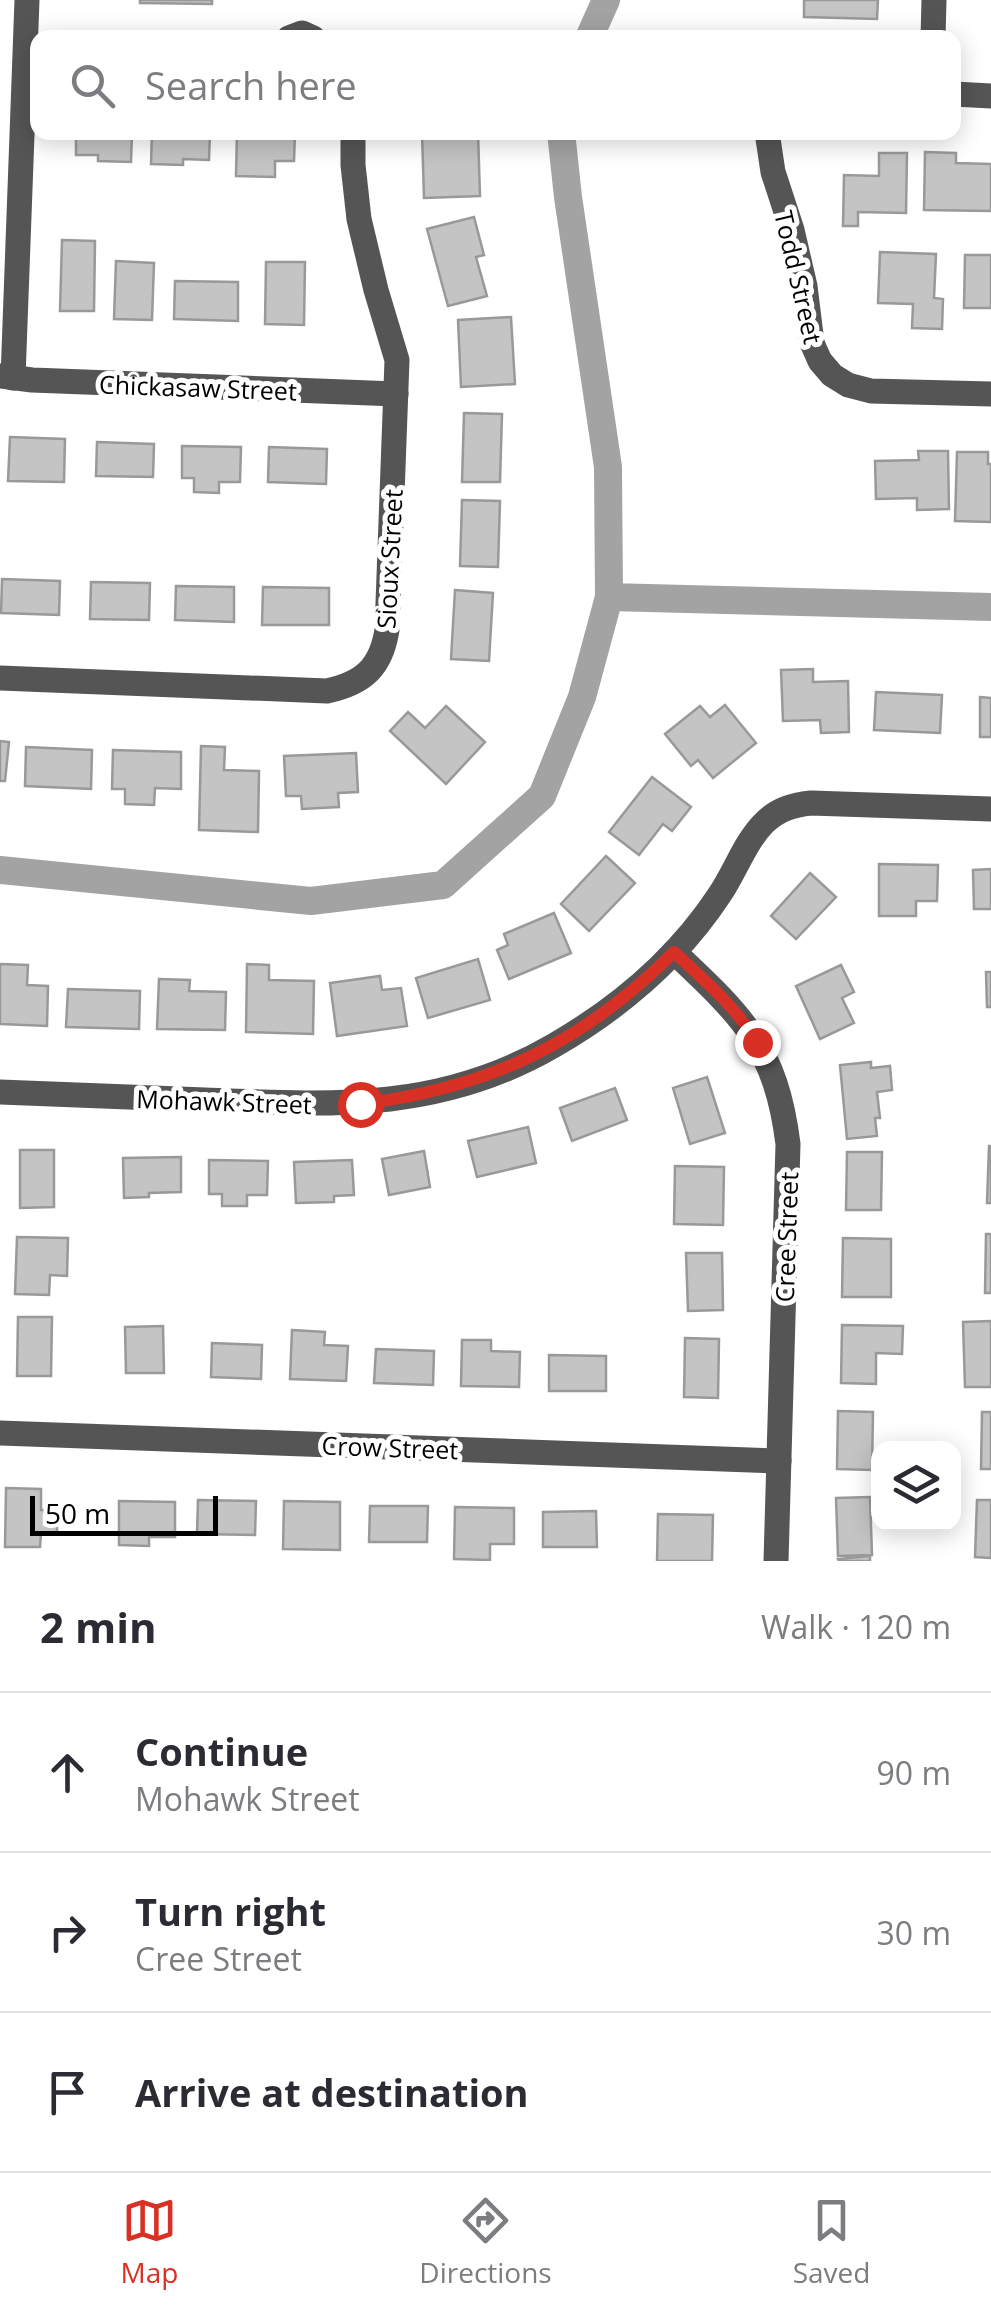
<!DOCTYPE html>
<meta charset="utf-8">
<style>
:root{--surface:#fff;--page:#f2f2f3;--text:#2b2b33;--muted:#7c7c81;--line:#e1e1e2;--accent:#d93025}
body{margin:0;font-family:"Open Sans",sans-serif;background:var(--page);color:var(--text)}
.controls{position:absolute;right:30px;bottom:30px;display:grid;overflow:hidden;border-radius:20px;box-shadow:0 5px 25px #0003}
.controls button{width:90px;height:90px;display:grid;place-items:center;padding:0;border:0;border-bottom:2px solid var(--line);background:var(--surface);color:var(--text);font:50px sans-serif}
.scale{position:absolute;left:30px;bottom:25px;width:188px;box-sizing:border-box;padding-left:10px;border:5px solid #000;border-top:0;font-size:28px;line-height:35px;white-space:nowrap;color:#000;-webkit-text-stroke:8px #fff;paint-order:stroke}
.stop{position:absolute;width:30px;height:30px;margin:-22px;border:8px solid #d93025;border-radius:50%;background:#fff}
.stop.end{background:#d93025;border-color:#fff;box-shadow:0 2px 10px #0008}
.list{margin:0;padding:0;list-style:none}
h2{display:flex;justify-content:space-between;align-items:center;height:130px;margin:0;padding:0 40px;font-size:42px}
h2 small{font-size:32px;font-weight:400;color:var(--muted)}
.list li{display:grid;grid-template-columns:65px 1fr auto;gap:30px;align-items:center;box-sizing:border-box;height:160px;padding:0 40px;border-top:2px solid var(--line)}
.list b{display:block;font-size:38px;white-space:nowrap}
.list p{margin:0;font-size:32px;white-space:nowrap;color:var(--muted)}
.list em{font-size:32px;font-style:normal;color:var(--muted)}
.icon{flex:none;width:55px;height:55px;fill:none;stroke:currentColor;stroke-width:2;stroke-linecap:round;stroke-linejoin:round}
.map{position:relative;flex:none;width:991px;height:1561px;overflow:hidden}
.search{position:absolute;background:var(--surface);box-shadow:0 5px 25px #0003;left:30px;right:30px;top:30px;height:110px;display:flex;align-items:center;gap:25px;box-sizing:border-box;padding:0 35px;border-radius:20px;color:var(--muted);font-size:38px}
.sheet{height:610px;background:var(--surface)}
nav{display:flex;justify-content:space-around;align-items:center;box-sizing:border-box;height:140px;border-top:2px solid var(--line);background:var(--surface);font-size:28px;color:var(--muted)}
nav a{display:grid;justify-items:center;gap:5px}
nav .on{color:var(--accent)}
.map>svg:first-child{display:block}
</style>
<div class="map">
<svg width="991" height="1561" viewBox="0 0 991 1561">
<rect width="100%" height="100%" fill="#fff"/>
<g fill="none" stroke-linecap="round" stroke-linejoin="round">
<g stroke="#a3a3a3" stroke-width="28">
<polyline points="589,38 606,0"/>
<polyline points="561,132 568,197 608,467 609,597 991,607"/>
<polyline points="0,870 311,901 443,885 542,796 582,697 609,597"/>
</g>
</g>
<g fill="#c4c4c4" stroke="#999" stroke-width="2.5">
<polygon points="140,0 212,0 212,4 140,3"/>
<polygon points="804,0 878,0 877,19 804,17"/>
<polygon points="76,132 132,132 131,162 98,161 98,155 76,155"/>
<polygon points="152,132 210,132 209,160 183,159 183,165 151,164"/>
<polygon points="237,132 295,132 294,161 275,161 275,177 236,176"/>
<polygon points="422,132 478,132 480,196 424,198"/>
<polygon points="925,152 956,153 956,163 991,164 991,211 924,210"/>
<polygon points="879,153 907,153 906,213 858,212 858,226 843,226 844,175 879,176"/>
<polygon points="474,217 484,255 476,257 487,296 448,306 427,229"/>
<polygon points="62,240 95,241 94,311 60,311"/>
<polygon points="880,252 936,254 934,298 943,299 942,329 912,328 913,304 878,303"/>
<polygon points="965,255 991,255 991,308 964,308"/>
<polygon points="116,261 154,263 152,320 114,319"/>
<polygon points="266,262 305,262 304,325 265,324"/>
<polygon points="175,281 238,282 238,321 174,319"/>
<polygon points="511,317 515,384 461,387 458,320"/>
<polygon points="464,413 502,414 500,482 462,482"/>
<polygon points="10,437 65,439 64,482 8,481"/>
<polygon points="97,442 154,444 153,477 96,476"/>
<polygon points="182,446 241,447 240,482 219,482 219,493 194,492 194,478 182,478"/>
<polygon points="269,447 327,449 326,484 268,482"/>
<polygon points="918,451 948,451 949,509 917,510 917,498 876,499 875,461 919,460"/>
<polygon points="957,452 988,452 988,464 991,464 991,522 955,521"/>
<polygon points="462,500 500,501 498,567 460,566"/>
<polygon points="2,579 60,581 59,615 1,613"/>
<polygon points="91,582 150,583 149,620 90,619"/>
<polygon points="176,586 234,587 234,622 175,620"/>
<polygon points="263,587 329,588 329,625 262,625"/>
<polygon points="455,590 493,593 489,661 451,659"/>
<polygon points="813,669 813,682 848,681 849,732 821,733 820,720 783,721 781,670"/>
<polygon points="876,692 942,695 940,733 874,730"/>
<polygon points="980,697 991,698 991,737 980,737"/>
<polygon points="725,705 756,743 713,778 698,760 691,766 665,734 700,706 710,717"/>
<polygon points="446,706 485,742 446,784 390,731 408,712 425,728"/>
<polygon points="0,741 9,742 5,781 0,781"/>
<polygon points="201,746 225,747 224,770 259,771 258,832 199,830"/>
<polygon points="26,747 92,750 91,789 25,786"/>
<polygon points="113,750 181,752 181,789 155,788 154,805 125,804 125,789 112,789"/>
<polygon points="356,753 358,792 338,793 339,807 302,809 301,796 286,796 284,756"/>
<polygon points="652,777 691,807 672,831 663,824 639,855 609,832"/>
<polygon points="606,856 635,883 589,931 561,904"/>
<polygon points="879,864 938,865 937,901 916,901 916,916 879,916"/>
<polygon points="991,869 991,909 974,909 973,870"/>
<polygon points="810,873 836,897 796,939 771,916"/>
<polygon points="554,913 571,953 509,979 497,950 508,945 504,934"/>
<polygon points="478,959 490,1000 428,1018 416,978"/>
<polygon points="0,964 28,965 27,985 48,986 47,1026 0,1024"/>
<polygon points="247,964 269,965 269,980 314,981 313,1034 246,1032"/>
<polygon points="841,965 854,992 842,998 854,1023 820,1039 796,986"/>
<polygon points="986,972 991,972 991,1007 987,1007"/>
<polygon points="380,976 382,990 401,988 407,1026 337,1036 330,983"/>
<polygon points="159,979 190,980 189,991 226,992 225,1030 157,1029"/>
<polygon points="68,989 140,991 139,1029 66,1027"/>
<polygon points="871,1062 871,1068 890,1066 892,1090 877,1092 880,1118 875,1118 877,1136 847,1139 840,1065"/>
<polygon points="707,1077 725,1133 690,1144 673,1088"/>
<polygon points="615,1088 627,1120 572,1141 560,1108"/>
<polygon points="528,1127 536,1163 477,1177 468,1141"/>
<polygon points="989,1146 991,1146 991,1203 987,1203"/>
<polygon points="20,1150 54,1150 54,1207 20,1208"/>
<polygon points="424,1151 430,1187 389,1195 382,1159"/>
<polygon points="847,1152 882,1152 881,1210 846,1210"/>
<polygon points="181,1157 181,1192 149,1193 149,1197 124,1198 123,1158"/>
<polygon points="209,1160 268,1161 267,1195 247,1195 247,1206 222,1206 222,1194 209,1194"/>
<polygon points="352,1160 354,1195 334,1196 334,1202 296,1203 294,1162"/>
<polygon points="675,1166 724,1167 723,1225 674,1224"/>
<polygon points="986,1234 991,1234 991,1293 985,1293"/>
<polygon points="17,1237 68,1238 67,1276 50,1275 49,1295 15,1294"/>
<polygon points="843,1238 891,1239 891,1297 842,1297"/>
<polygon points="686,1253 722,1253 723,1310 688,1311"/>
<polygon points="18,1317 52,1317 51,1376 17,1376"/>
<polygon points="991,1321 991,1387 965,1387 963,1322"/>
<polygon points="842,1325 903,1326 902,1354 876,1353 876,1384 841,1383"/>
<polygon points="163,1326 164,1373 126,1373 125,1327"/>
<polygon points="292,1330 325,1332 324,1345 348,1346 346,1381 290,1379"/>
<polygon points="685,1338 719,1339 718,1398 684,1397"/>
<polygon points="462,1340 491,1340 491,1351 520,1352 519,1387 461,1386"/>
<polygon points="212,1343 262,1345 261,1379 211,1377"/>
<polygon points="376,1349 434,1351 433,1385 374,1383"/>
<polygon points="549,1355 606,1356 606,1391 549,1391"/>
<polygon points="838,1411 873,1412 872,1470 837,1469"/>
<polygon points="982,1412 991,1412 991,1469 981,1469"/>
<polygon points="6,1488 41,1489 41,1510 57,1510 57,1534 41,1534 40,1547 5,1547"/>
<polygon points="870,1497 872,1555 838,1556 836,1498"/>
<polygon points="198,1500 256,1501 255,1535 197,1534"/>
<polygon points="977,1500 991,1500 991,1558 975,1557"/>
<polygon points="119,1501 175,1502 175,1537 149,1537 149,1546 119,1545"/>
<polygon points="284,1501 340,1502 340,1550 283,1549"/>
<polygon points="370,1506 428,1506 427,1542 369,1542"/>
<polygon points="455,1507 514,1508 514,1544 490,1544 490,1560 454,1559"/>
<polygon points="596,1511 597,1547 543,1547 543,1512"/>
<polygon points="658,1514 713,1515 712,1561 657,1561"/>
<polygon points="870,1556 870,1561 839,1561 838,1559"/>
</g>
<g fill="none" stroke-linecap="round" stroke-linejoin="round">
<g stroke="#555" stroke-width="25">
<polyline points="289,38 302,33 313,38"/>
<polyline points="933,38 934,0"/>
<polyline points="954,94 991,96"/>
<polyline points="767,132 773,172 792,230 805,286 812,343 820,361 832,375 848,385 871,391 991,394"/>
<polyline points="0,376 32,380 396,394"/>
<polyline points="13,378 27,0"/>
<path d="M 0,678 L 327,691 C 364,683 381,667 387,630 L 397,360 L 376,290 L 359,219 L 353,165 L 353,132"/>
<path d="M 674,952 C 742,1016 776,1047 788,1144 L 776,1561"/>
<path d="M 0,1092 C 68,1095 137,1097 205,1100 C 331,1105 439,1112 553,1046 C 619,1008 678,958 720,894 C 735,872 745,842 764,823 C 778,809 793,805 811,803 L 991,809"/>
<polyline points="0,1433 779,1461"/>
</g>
</g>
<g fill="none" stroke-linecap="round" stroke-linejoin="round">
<path stroke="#d93025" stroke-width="12" d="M 360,1104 C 488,1088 582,1044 674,952 C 704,980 735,1006 757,1042"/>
</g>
<g text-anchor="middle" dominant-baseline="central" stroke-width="10" stroke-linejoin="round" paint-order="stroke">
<g font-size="25" fill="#000" stroke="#fff">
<text transform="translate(799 277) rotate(77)">Todd Street</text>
<text transform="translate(198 387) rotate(2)">Chickasaw Street</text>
<text transform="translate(389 559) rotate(-87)">Sioux Street</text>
<text transform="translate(224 1101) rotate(2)">Mohawk Street</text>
<text transform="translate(786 1237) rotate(-88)">Cree Street</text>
<text transform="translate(390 1447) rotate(2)">Crow Street</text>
</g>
</g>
</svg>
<div class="controls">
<button><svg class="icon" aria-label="layers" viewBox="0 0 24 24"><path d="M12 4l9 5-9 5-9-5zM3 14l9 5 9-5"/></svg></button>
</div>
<div class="scale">50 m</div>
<div class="stop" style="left:360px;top:1104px"></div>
<div class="stop end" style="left:757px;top:1042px"></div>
<div class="search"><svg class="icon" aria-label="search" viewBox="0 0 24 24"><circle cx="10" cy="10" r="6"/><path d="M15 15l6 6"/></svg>Search here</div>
</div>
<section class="sheet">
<h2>2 min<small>Walk · 120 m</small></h2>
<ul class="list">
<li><svg class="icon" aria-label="ahead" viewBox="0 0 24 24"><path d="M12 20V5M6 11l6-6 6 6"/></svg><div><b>Continue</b><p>Mohawk Street</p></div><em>90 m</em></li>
<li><svg class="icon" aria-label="right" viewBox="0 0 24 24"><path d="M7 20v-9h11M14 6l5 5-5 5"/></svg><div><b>Turn right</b><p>Cree Street</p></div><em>30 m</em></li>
<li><svg class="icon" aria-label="arrive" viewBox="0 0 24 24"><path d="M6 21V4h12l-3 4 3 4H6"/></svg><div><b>Arrive at destination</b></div></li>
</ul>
</section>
<nav>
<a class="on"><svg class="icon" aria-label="map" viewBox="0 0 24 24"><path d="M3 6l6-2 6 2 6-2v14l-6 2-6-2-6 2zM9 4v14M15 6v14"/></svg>Map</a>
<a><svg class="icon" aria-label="directions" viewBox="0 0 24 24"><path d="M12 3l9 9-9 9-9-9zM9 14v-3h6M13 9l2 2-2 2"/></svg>Directions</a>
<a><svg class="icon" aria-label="saved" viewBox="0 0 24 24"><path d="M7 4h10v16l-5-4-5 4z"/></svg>Saved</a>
</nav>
